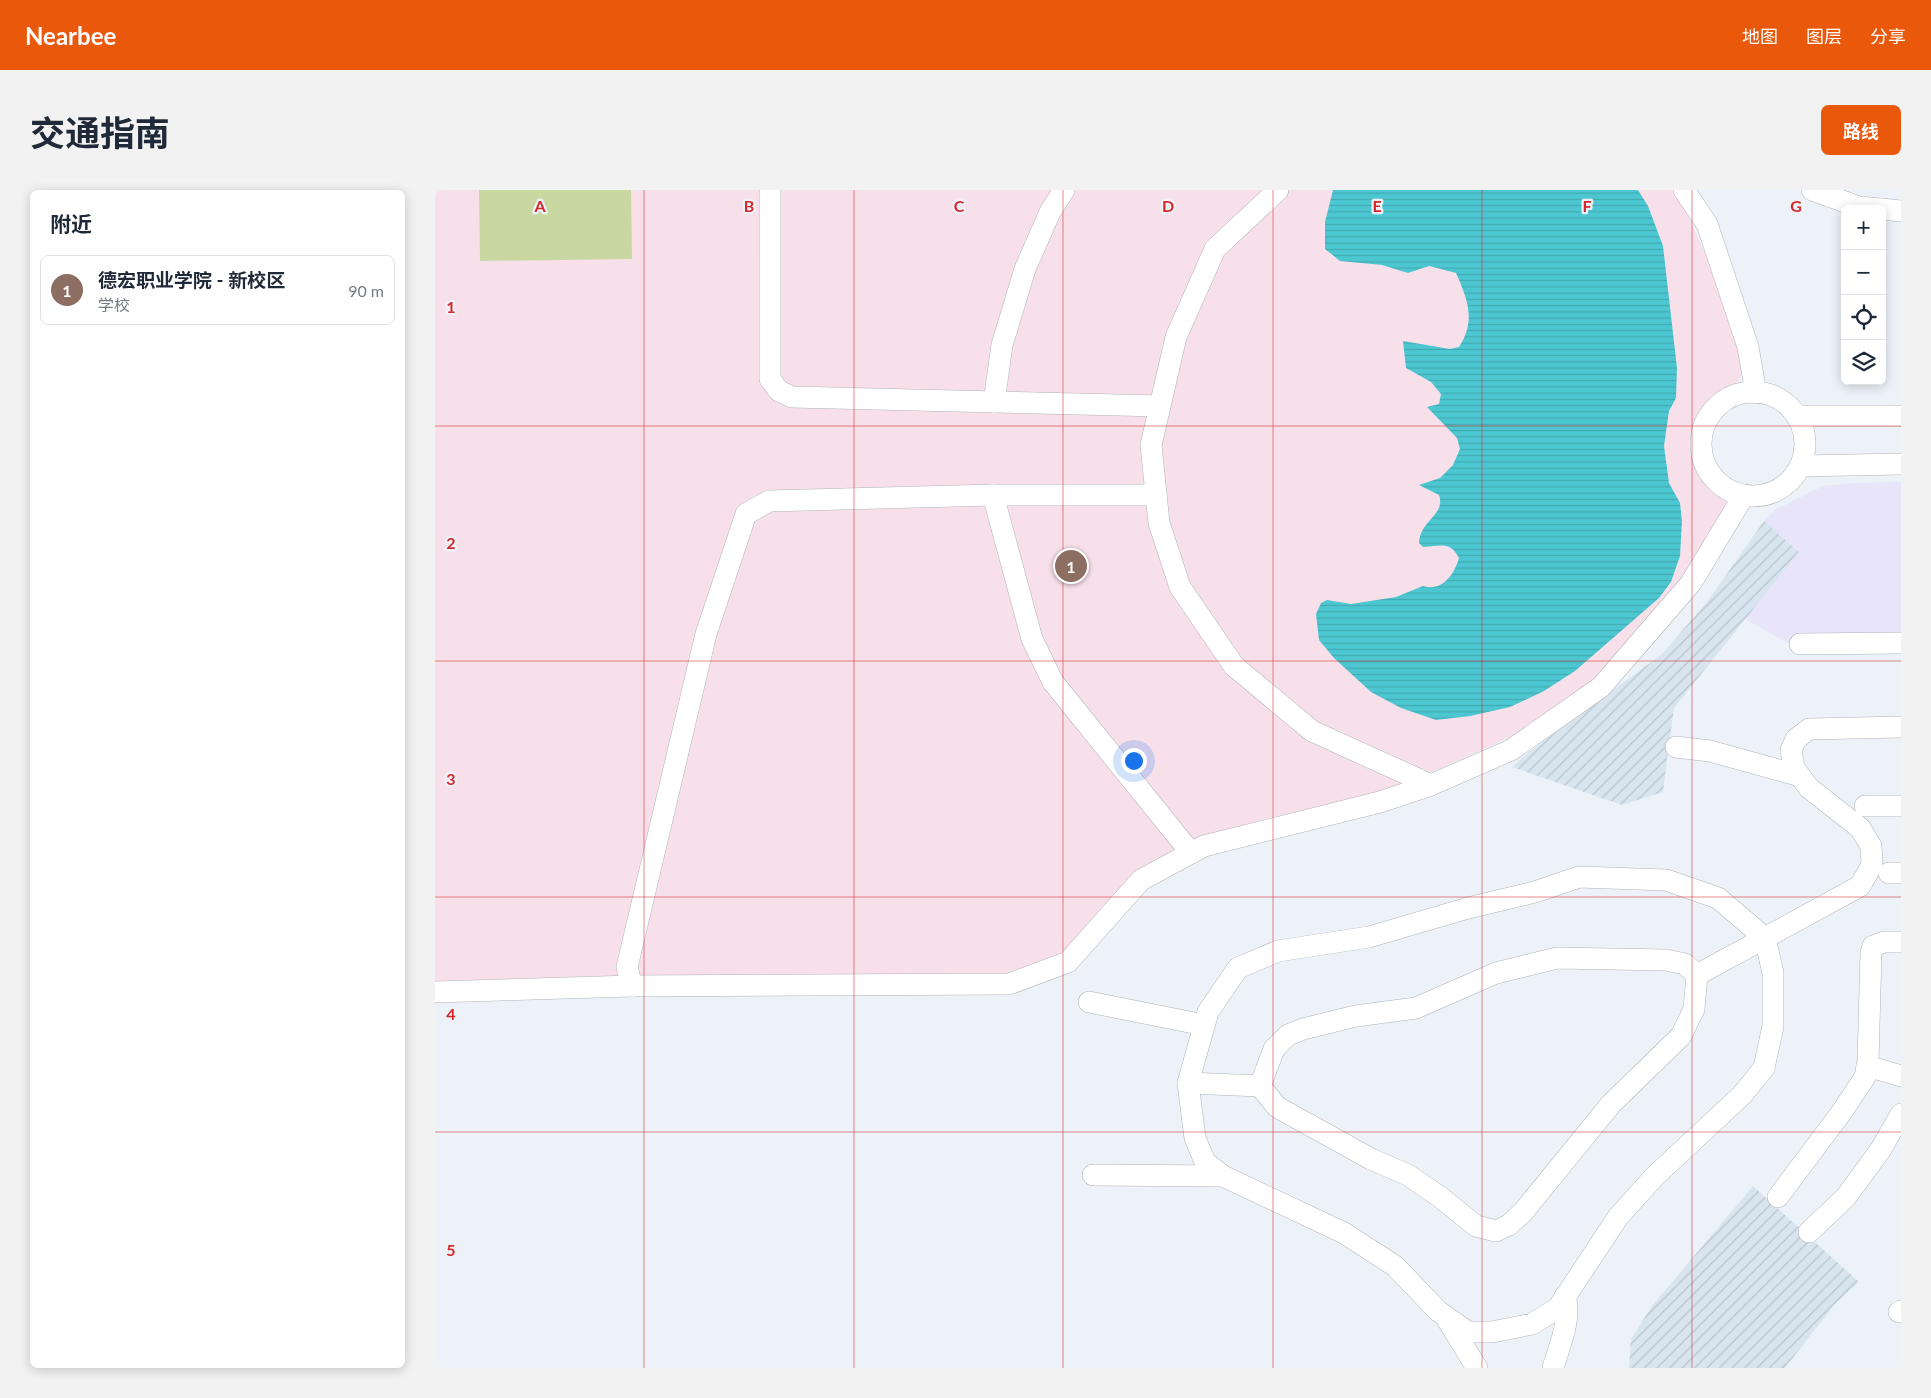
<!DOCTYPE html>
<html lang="zh">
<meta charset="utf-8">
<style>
:root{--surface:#fff;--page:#f2f2f3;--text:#1f2937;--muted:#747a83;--line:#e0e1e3;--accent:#ea580c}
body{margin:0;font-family:Lato,"Noto Sans SC",sans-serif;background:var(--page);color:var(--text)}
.controls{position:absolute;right:15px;top:15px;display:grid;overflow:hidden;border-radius:8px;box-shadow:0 2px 12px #0003}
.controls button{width:45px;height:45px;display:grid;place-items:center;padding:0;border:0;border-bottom:1px solid var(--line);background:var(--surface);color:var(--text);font:25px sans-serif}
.you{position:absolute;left:698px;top:570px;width:18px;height:18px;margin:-12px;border:4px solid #fff;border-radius:50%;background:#1a73e8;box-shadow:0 0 0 8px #1a73e833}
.badge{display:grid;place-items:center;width:32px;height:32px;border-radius:50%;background:var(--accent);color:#fff;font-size:16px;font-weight:700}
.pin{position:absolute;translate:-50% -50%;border:2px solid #fff;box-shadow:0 1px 5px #0006}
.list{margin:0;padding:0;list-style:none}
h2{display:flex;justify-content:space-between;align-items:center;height:65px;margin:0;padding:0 20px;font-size:21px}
h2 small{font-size:16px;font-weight:400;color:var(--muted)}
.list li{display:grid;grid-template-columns:32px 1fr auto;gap:15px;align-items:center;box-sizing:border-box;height:70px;margin:0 10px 10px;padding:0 10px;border:1px solid var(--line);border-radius:8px}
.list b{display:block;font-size:19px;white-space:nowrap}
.list p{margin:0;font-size:16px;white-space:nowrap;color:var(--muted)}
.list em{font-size:16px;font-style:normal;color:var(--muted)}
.icon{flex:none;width:28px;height:28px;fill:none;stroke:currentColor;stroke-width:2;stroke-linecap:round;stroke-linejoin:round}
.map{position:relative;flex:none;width:1466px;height:1178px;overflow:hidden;border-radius:8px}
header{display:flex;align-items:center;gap:30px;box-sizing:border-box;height:70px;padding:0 25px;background:var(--accent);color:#fff}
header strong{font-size:24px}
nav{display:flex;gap:28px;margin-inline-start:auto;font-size:18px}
.intro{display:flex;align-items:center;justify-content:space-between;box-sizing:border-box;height:120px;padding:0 30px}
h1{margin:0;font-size:35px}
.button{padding:12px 22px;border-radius:8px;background:var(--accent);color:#fff;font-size:18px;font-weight:700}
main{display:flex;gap:30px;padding:0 30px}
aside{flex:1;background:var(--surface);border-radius:8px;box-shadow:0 2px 12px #0003}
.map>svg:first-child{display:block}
</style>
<header>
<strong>Nearbee</strong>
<nav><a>地图</a><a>图层</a><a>分享</a></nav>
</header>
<div class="intro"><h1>交通指南</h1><a class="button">路线</a></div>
<main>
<aside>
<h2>附近<small></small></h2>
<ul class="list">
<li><span class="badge" style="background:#8d6e63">1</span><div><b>德宏职业学院 - 新校区</b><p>学校</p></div><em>90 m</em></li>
</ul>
</aside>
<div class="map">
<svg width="1466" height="1178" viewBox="0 0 1466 1178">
<defs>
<pattern id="industrial-furrows" width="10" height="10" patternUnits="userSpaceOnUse" patternTransform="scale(1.25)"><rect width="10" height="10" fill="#d8e5ef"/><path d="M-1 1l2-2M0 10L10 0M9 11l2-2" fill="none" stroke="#b9c4cd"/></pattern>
<pattern id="water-rules" width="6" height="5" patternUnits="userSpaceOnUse" patternTransform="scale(1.25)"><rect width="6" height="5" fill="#4cc7d1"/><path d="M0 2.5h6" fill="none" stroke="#42aab3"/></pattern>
</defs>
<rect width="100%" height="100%" fill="#ecf2f8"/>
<polygon fill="#e8e4fa" points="1466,292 1466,453 1353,453 1310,429 1364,362 1329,331 1340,320 1388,296 1417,293"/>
<g fill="url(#industrial-furrows)">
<polygon points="1329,331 1364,362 1239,518 1228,602 1187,615 1077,577 1094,562 1227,464 1272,412"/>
<polygon points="1318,996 1424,1092 1400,1114 1350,1178 1194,1178 1196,1149 1217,1116"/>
</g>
<polygon fill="#f8e0eb" points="0,0 1241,0 1274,72 1307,171 1306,187 1277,224 1269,246 1270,268 1276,290 1297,321 1202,462 1093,539 953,602 837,627 750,652 634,764 560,787 0,795"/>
<polygon fill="#c8d8a0" points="44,0 196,0 197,69 45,71"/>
<path fill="url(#water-rules)" d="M 898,0 L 1203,0 L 1213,16 L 1228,56 L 1242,178 L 1241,208 L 1234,221 L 1229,256 L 1234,293 L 1245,313 L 1247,331 L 1245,366 L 1236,392 L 1224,408 L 1140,481 L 1109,501 L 1075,517 L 1035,526 L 1001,530 L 966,518 L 936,502 L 899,468 L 884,450 L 881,424 L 886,413 L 892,410 L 916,414 L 961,407 L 988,396 C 1007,402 1019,385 1024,368 C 1015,351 1006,356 988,357 L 984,353 C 985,330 1011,325 1004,305 L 984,295 L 1005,288 L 1018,275 L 1025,259 L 1022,248 L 992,217 L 1004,214 L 1006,204 L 996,192 L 971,178 L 968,151 L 1015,159 L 1024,157 C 1041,131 1033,110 1021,83 L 994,76 L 973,83 L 947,75 L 905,71 L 890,59 L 890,32 Z"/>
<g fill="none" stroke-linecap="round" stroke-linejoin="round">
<g stroke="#aeb4b9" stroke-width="22">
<g id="minor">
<polyline points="335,0 335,189 344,201 357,207 725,216"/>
<polyline points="843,0 780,59 741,147 716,255 724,333 745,397 799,476 877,541 996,595"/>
<polyline points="1249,0 1272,34 1313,157 1321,203"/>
<polyline points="1377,0 1424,17 1445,19"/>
<polyline points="1447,19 1466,21"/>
<circle cx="1318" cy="254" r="52"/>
<polyline points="559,212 567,155 590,79 615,22 629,0"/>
<polyline points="1363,226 1466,226"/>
<polyline points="1366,276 1466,274"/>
<polyline points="558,305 597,449 618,492 756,663"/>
<polyline points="1365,454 1466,453"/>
<polyline points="1241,557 1275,561 1365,586"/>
<polyline points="1430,616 1466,616"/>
<polyline points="1454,683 1466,683"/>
<polygon points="1144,687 1231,690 1283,708 1330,748 1338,783 1338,836 1329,878 1307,905 1220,986 1183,1027 1123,1118 1097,1134 1057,1142 1033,1142 1003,1121 960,1076 909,1043 788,986 770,972 760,948 753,893 773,822 803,778 843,761 934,747 1033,718 1100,702"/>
<polygon points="1122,768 1231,770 1250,774 1262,785 1259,819 1246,846 1176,914 1088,1022 1074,1035 1061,1041 1041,1036 1005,1007 973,985 936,969 842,917 825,896 839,859 853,845 868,839 921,826 981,818 1061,783"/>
<polyline points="1262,785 1425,696 1437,675 1436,656 1425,638 1374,598 1359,578 1356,560 1361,549 1374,539 1466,537"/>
<polyline points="197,796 192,777 271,444 311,324 334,311 558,305 721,305"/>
<polyline points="0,802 197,796 574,794 633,772 706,690 769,656 945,612 996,595 1076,560 1166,497 1256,393 1309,305"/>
<polyline points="654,812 769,835"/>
<polyline points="1432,876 1466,886"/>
<polyline points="753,893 825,896"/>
<polyline points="658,985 788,986"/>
<polyline points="1343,1007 1406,923 1430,887 1433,872 1436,763 1438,756 1449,752 1466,752"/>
<polyline points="1374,1042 1411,1007 1446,959 1466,924"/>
<polyline points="1464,1122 1466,1121"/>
<polyline points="1013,1131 1042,1178"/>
<path d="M 1118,1178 C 1124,1156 1137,1129 1130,1106"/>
</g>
</g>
<use href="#minor" stroke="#fff" stroke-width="21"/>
</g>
<path fill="none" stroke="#d62828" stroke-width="1" stroke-opacity="0.55" d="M 209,0 L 209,1178M 419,0 L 419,1178M 628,0 L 628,1178M 838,0 L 838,1178M 1047,0 L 1047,1178M 1257,0 L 1257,1178M 0,236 L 1466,236M 0,471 L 1466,471M 0,707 L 1466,707M 0,942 L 1466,942"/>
<g font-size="16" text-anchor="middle" font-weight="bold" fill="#d62828" stroke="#ecf2f8" stroke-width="4.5" stroke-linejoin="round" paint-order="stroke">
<text x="105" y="22">A</text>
<text x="314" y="22">B</text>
<text x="524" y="22">C</text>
<text x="733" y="22">D</text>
<text x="942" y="22">E</text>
<text x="1152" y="22">F</text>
<text x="1361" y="22">G</text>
<text x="16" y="123">1</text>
<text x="16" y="359">2</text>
<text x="16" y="595">3</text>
<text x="16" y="830">4</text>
<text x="16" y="1066">5</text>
</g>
</svg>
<div class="controls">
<button>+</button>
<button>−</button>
<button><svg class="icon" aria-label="locate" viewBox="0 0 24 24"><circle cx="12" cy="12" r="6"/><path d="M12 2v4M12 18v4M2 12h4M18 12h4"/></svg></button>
<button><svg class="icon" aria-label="layers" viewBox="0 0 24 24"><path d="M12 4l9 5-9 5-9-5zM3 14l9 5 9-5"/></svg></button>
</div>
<div class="you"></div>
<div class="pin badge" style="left:636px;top:376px;background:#8d6e63">1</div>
</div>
</main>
